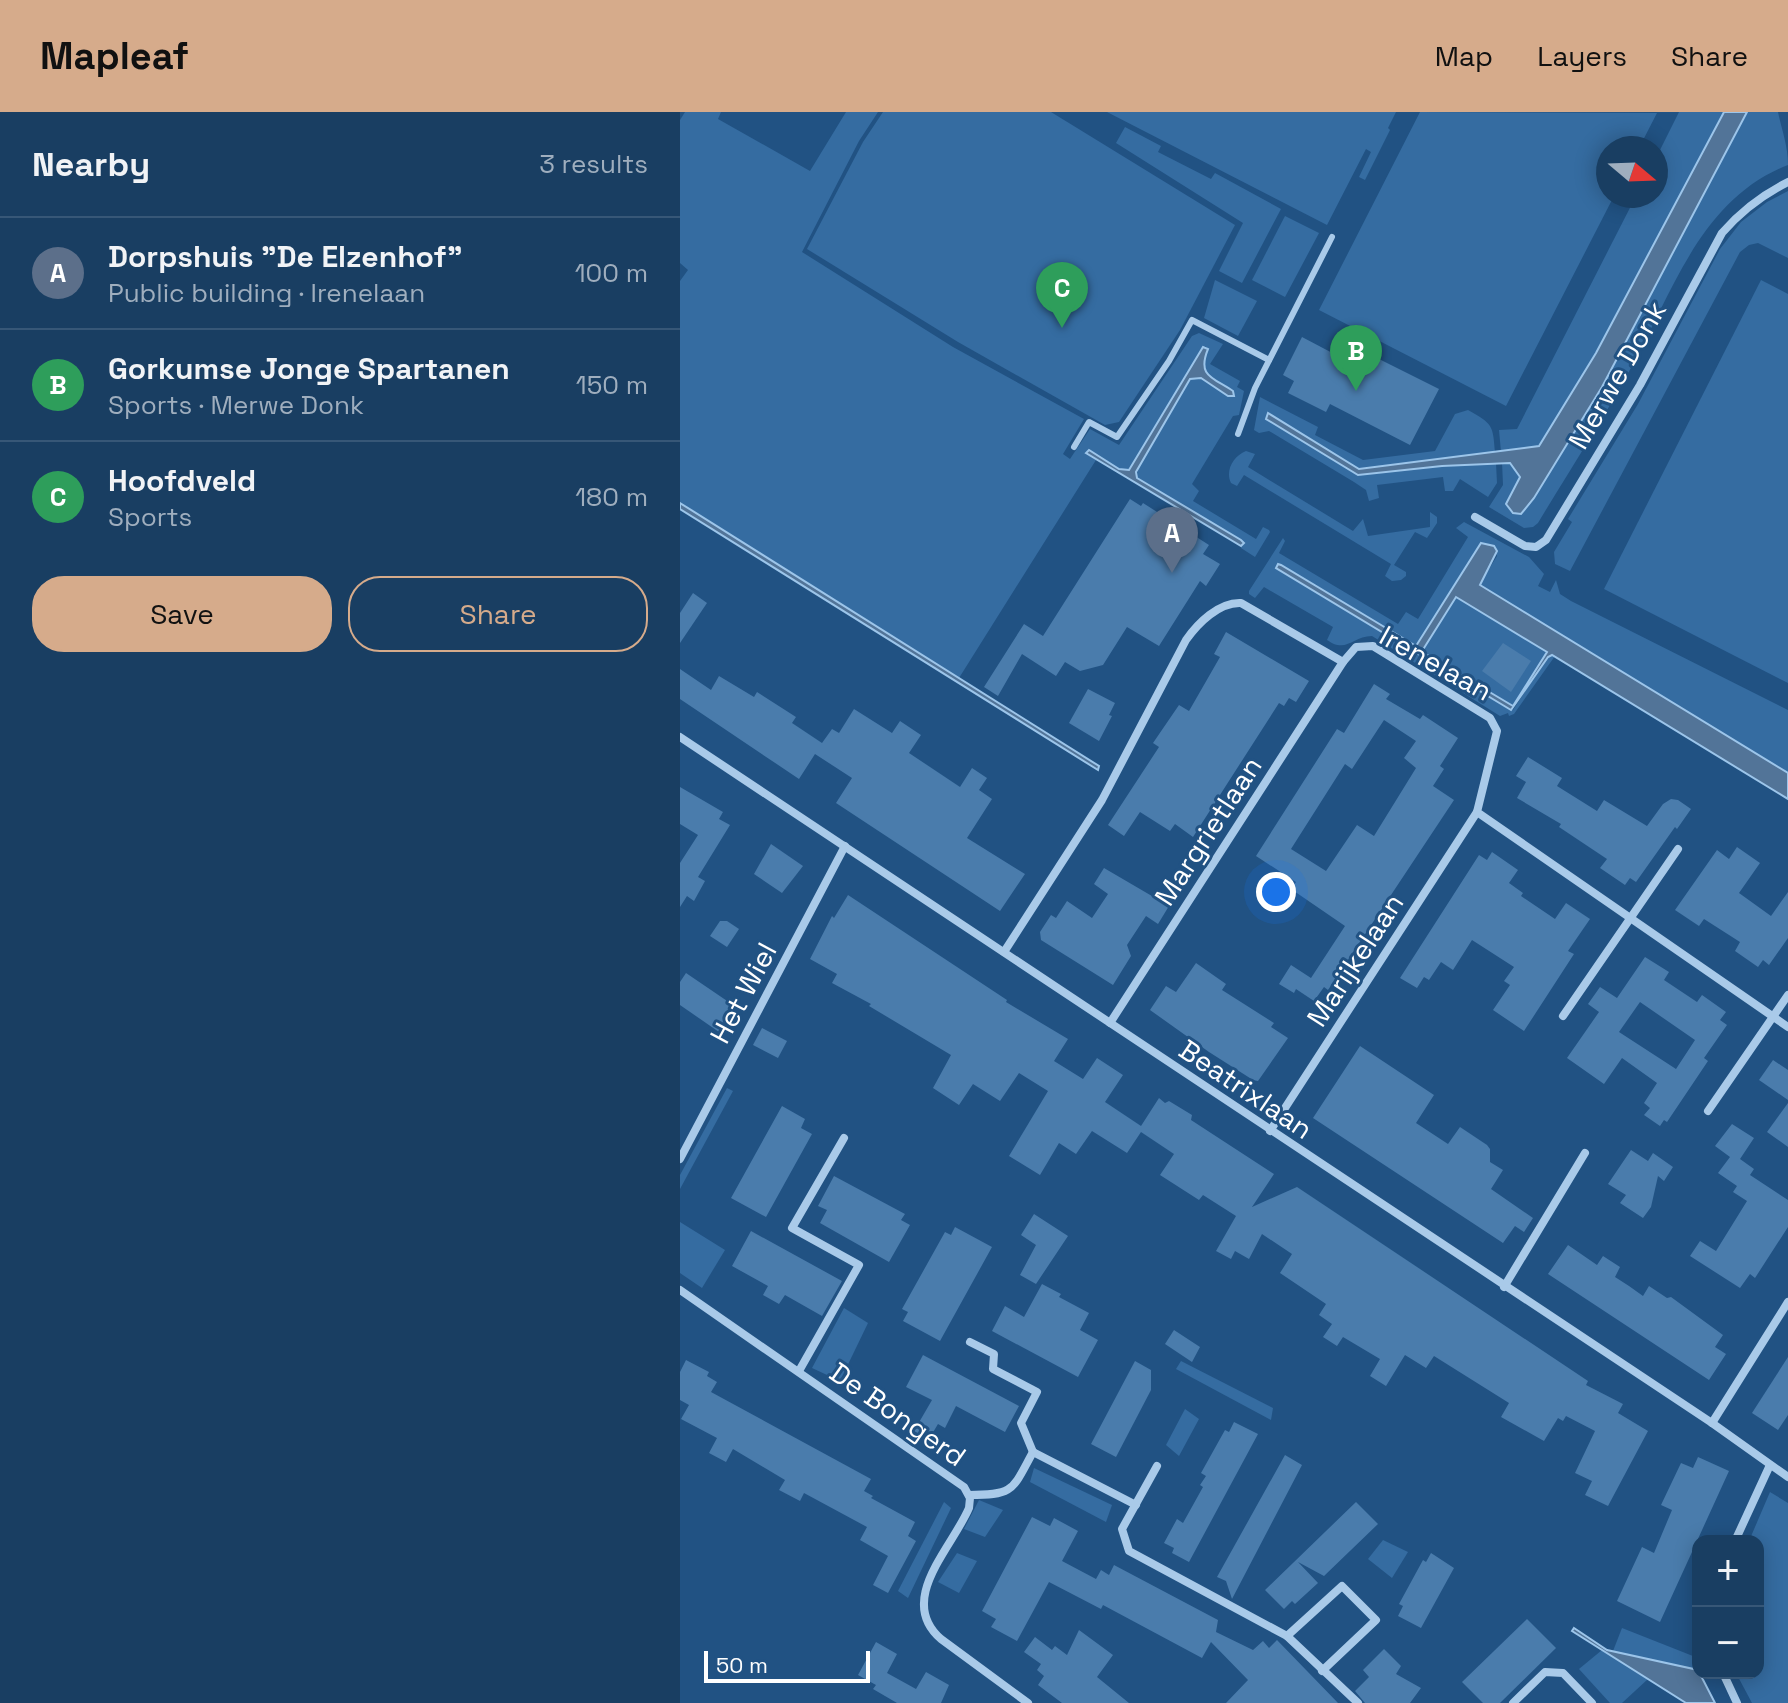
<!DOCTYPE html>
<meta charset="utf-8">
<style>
:root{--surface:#193e62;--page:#224568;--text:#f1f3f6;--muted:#9faebe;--line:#375777;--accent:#d6ab8b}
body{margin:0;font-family:"Space Grotesk",sans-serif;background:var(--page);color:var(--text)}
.controls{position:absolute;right:24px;bottom:24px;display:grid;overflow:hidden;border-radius:16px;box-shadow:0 4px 20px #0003}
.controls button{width:72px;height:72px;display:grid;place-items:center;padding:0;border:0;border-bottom:2px solid var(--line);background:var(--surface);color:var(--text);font:40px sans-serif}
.compass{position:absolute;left:916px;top:24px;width:72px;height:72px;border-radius:50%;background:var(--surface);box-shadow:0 4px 20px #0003;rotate:109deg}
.scale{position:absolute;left:24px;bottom:20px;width:166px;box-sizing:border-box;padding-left:8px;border:4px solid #fff;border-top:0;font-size:22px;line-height:28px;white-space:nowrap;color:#fff;-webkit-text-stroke:6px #215283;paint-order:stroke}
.you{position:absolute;left:596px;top:780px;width:28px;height:28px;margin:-20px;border:6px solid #fff;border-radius:50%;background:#1a73e8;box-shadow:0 0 0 12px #1a73e833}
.badge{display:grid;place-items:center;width:52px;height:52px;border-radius:50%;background:var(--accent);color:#fff;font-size:26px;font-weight:700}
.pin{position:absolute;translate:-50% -66px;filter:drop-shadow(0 2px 4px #0008)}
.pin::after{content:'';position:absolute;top:42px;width:28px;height:24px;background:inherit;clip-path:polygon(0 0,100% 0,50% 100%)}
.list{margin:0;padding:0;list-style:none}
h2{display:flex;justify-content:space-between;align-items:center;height:104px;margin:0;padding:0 32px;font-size:34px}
h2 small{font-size:26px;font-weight:400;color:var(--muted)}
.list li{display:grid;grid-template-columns:52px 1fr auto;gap:24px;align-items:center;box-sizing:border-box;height:112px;padding:0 32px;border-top:2px solid var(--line)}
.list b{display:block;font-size:30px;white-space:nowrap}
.list p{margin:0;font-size:26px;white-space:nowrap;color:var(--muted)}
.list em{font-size:26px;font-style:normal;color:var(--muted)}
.actions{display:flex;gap:16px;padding:24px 32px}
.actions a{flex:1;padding:18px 0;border:2px solid var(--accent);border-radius:32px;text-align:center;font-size:28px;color:var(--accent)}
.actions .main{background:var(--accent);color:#111}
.map{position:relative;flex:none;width:1108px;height:1591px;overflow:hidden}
header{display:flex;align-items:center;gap:48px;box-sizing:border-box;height:112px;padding:0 40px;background:var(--accent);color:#111}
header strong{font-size:38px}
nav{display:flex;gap:44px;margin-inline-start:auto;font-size:28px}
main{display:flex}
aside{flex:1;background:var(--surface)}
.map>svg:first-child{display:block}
</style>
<header>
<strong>Mapleaf</strong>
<nav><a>Map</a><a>Layers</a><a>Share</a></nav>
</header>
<main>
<aside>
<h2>Nearby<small>3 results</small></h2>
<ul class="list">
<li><span class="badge" style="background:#5c6f8a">A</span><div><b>Dorpshuis &quot;De Elzenhof&quot;</b><p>Public building · Irenelaan</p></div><em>100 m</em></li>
<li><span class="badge" style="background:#2e9e5b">B</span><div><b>Gorkumse Jonge Spartanen</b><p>Sports · Merwe Donk</p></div><em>150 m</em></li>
<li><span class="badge" style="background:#2e9e5b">C</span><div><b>Hoofdveld</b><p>Sports</p></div><em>180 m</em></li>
</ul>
<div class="actions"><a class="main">Save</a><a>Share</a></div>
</aside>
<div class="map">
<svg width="1108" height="1591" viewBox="0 0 1108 1591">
<rect width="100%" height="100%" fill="#215283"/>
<g fill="#356ca1">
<polygon points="5,0 41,0 38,7 130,59 166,0 198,0 179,29 122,140 273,235 404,307 383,342 390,347 410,317 439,333 512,224 519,221 543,232 530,252 560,269 557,275 564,279 559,303 553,304 512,372 519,379 513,389 576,427 583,415 589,418 590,420 575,445 561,436 561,428 457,366 458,354 510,267 521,266 548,284 523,256 528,237 525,234 449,358 439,357 410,339 406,342 416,348 279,566 0,391 0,169 8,158 0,151 0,8"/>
<polygon points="203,0 371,0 555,113 500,218 439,310 425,313 278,230 127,137 183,30"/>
<polygon points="427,0 716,0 708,16 710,18 685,68 679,65 691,40 686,37 647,113"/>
<polygon points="740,0 977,1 959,36 928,36 928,84 934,84 826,294 639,198"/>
<polygon points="999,0 1044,0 916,241 863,330 855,336 821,340 819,318 837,317 956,84 976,84 976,46"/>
<path d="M 1067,0 L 1098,0 C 1102,19 1108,34 1108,53 C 1021,87 993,179 952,254 C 923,308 889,359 858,411 L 853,415 L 844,416 L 809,395 L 823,373 L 822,350 L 831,351 L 840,365 L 826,393 L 922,275 Z"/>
<polygon points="445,15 481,34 478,40 531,67 535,61 601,97 562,171 539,159 563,111 436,31"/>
<polygon points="1108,79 1108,146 1078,131 1069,133 1060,140 890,459 875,452 874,440 892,410 888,407 958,292 1040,137 1061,110 1087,90"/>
<polygon points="605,104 639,121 605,185 572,168"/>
<polygon points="535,168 577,189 558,224 524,206"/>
<polygon points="1081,168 1108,182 1108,571 924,477"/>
<path d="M 580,285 L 638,315 L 635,323 L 683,348 L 755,339 L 775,302 L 788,298 C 813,312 813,313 815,341 L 679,357 L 675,355 L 672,361 L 816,351 L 817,371 L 808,385 L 780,367 L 773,379 L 765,379 L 763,365 L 697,373 L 699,386 L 689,389 L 686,378 L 674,370 L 589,319 L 579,321 L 574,318 Z"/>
<path d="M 566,339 L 575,342 L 568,355 L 673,419 L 683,407 L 688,424 L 750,415 L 750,400 L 757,405 L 757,411 L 747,426 L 735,420 L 714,453 L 726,460 L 726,464 L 721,468 L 712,469 L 705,464 L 711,452 L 564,363 L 557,374 L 551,371 C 545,359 553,344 566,339 Z"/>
<path d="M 784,410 L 849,445 L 864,462 L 858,474 L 870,480 L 876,468 L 880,482 L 891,489 L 1108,598 L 1108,661 L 799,473 L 817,444 L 814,434 L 801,431 L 736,534 L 601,453 L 833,598 L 868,544 L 875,544 L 834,602 L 829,604 L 828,601 L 820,604 L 692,524 C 672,524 667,542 647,528 L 653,515 L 584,475 L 575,486 L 569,482 L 569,479 L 603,426 L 605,429 L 599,441 L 718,512 L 726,500 L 738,507 L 788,425 L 776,416 Z"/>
<polygon points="776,485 866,539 867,542 833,594 745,541 744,536"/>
<polygon points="47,976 53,979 0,1077 0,1063"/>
<polygon points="0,1110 45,1138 22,1176 0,1161"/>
<polygon points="164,1196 188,1211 160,1269 132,1256"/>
<polygon points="501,1249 593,1296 591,1308 496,1257"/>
<polygon points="505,1297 519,1307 499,1344 486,1333"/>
<polygon points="354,1356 432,1393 426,1410 350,1370"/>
<polygon points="1090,1380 1108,1391 1108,1591 1072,1591 1056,1561 1078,1561 1078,1429 1069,1429"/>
<polygon points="299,1388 323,1398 305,1425 284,1417"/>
<polygon points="264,1390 271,1396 228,1486 218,1479"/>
<polygon points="703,1428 728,1440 712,1466 688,1447"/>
<polygon points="277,1441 297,1449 279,1481 258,1470"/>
<polygon points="942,1516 1018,1546 1018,1559 933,1539"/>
<polygon points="922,1538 968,1567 942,1591 930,1591 899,1557"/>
</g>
<g fill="#527498" stroke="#9cc5ea" stroke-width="2" fill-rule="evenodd">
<polygon points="1044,0 1067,0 922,275 854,386 841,402 833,401 826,392 840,365 830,351 762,354 678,363 586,307 588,301 679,357 859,334 916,241"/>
<path d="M 523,235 L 528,237 C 517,264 532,265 553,279 L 554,284 L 548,284 L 521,266 L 510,267 L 456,360 L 457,366 L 561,428 L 564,431 L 561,434 L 406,341 L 409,338 L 439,357 L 449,358 Z"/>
<polygon points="0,391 419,654 418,658 0,397"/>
<path d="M 801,431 L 814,434 L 817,439 L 800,473 L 1108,661 L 1108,687 L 872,543 L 868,545 L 831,598 L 596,456 L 598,452 L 601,453 L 736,534 ZM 776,485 L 867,540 L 833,594 L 744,541 L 744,536 Z"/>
<polygon points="894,1516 927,1538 1018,1558 1035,1591 1006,1591 892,1519"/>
</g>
<g fill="#4a7cac" fill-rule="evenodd">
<polygon points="622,225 679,255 687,241 759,277 730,333 650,292 646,300 608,281 614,269 603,263"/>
<polygon points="450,387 461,394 463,391 529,433 523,442 540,452 526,474 520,469 479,534 447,515 423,553 400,559 385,550 376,564 342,542 318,584 304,575 344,512 363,524"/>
<polygon points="13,481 27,491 0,531 0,501"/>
<polygon points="546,520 629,569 616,590 609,586 604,594 599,591 513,725 495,712 490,719 460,700 444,724 428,713 479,635 473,631 499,593 509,599 540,545 534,542"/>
<polygon points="823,531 851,549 831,580 802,559"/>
<polygon points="0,557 31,578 39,564 74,585 77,580 116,605 112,611 142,631 152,617 159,621 174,597 212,621 220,609 241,623 229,641 280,675 292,656 307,666 299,678 312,687 287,726 345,762 320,799 156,691 172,666 135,642 119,667 0,587"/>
<path d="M 694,572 L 710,582 L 706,587 L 740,607 L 743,603 L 778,626 L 760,654 L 764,657 L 753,674 L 774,688 L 648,878 L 644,875 L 634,889 L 616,877 L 614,881 L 599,872 L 611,853 L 631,866 L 665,814 L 611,777 L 616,770 L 576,744 L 657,617 L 664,621 ZM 704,608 L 736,629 L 724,646 L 736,656 L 694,724 L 677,713 L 646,759 L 611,737 L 665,652 L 672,657 Z"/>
<polygon points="408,577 435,591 429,603 432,604 419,629 389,611"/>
<polygon points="848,645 882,666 877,674 917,699 924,688 967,714 983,692 991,687 998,688 1011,697 997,717 995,715 956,770 950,766 945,773 920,756 927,747 879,715 881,712 837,686 846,670 836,664"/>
<polygon points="0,675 43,700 39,707 50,713 18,765 25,769 14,789 7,784 0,795 0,751 18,723 0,712"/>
<polygon points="91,732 123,754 102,781 74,762"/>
<polygon points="1057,735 1080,751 1059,781 1091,804 1108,780 1108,826 1089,853 1083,848 1078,855 1055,839 1060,830 1024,807 1019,814 995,798 1037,738 1049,747"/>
<polygon points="812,740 838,758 829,771 843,781 841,784 875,807 886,791 910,807 888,839 894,842 844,919 813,898 830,873 824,869 834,855 792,828 773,858 761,850 749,868 744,865 737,876 720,866 799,743 807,748"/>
<polygon points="424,756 489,794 478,812 466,804 447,833 451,844 433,873 361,828 360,820 371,803 376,806 387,789 412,806 428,782 414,772"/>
<polygon points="168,783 327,888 326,890 388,927 374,949 403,967 417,946 443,963 425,990 461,1014 479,986 485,991 489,989 512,1003 511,1008 594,1062 572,1095 617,1075 908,1269 906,1273 943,1292 938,1301 968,1319 928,1394 905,1383 912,1369 895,1361 915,1319 886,1304 883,1309 878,1306 864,1329 821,1305 829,1291 754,1244 746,1256 725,1243 706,1274 690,1264 700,1247 663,1225 657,1234 643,1225 652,1212 639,1203 646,1192 600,1161 612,1142 582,1122 569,1147 555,1139 551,1147 536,1139 556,1104 523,1083 519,1088 480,1063 494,1042 461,1020 447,1041 412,1019 396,1042 379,1031 360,1063 329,1044 368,979 339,961 320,989 293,972 279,993 253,976 271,943 189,894 191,892 152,871 157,862 130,847 152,804 154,806"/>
<polygon points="40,809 47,809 59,817 47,835 30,824"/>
<path d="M 965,845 L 989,860 L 984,868 L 1017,890 L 1022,883 L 1046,900 L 1040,908 L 1047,913 L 1024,946 L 1028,949 L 987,1010 L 984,1008 L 980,1014 L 964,1003 L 970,996 L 964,991 L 977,971 L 942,946 L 924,972 L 887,946 L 919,900 L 908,892 L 920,875 L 937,886 ZM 960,890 L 1015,928 L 996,957 L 939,920 Z"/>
<polygon points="516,851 546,872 542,878 594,911 591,915 608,926 578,969 573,968 529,940 470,898 486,874 496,880"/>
<polygon points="6,861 56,895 39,920 0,893 0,870"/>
<polygon points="82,916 107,929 98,946 73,933"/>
<polygon points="680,934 754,983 736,1011 768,1032 780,1015 807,1033 810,1037 810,1050 823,1058 811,1077 853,1106 844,1120 835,1114 823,1131 633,1006"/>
<polygon points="1093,948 1108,958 1108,988 1079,968"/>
<polygon points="1108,991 1108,1035 1087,1020"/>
<polygon points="102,994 125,1007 121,1016 132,1022 86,1105 51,1086"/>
<polygon points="1052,1012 1074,1026 1060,1047 1074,1057 1070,1063 1108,1088 1108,1115 1075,1166 1070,1162 1060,1176 1010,1144 1020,1129 1036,1139 1067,1089 1053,1080 1057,1074 1038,1061 1050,1045 1035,1034"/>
<polygon points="951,1038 968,1049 973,1041 993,1055 984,1069 978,1064 971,1095 963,1106 940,1091 946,1083 928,1072"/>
<polygon points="154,1064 225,1102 221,1108 230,1113 209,1150 140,1111 147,1098 138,1094"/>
<polygon points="354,1102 388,1124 356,1172 340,1163 356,1133 341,1123"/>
<polygon points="275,1115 312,1135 260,1229 223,1209 228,1200 222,1197 265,1120 271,1123"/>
<polygon points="71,1119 162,1169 142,1204 105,1183 99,1192 83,1183 88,1174 52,1154"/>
<polygon points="888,1133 917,1153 923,1144 940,1155 935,1165 949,1174 963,1184 969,1174 987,1186 991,1185 1043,1223 1035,1235 1046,1242 1029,1268 868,1162"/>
<polygon points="362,1172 381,1182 379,1185 409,1201 400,1218 418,1228 398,1265 312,1219 325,1194 344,1205"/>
<polygon points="494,1218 520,1235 512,1250 485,1232"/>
<polygon points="243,1243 339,1294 325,1320 276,1294 265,1316 258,1312 249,1327 234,1319 252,1288 226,1275"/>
<polygon points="1108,1245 1108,1303 1098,1318 1072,1301"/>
<polygon points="6,1248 29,1260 27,1264 37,1270 31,1280 191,1367 184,1379 193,1384 191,1386 235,1410 228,1424 236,1429 208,1481 193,1473 208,1444 180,1428 187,1415 124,1381 120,1389 99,1378 105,1368 53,1337 46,1350 29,1341 37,1326 1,1307 9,1293 0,1288 0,1260"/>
<polygon points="455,1249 471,1258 471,1278 436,1345 411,1332"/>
<polygon points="554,1310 578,1322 509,1450 492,1441 494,1436 484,1431 497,1407 503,1411 523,1375 520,1373 526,1364 521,1361 545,1318 549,1320"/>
<polygon points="605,1343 622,1353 552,1487 546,1469 537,1465"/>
<polygon points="1018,1345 1049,1359 980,1510 937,1489 962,1435 974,1441 992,1398 981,1393 1001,1351 1013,1356"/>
<polygon points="676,1390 698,1412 644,1464 618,1450 638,1471 615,1492 612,1489 604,1497 585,1478"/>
<polygon points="352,1405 370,1414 374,1406 398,1419 382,1449 416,1467 421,1458 429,1463 434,1453 538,1508 536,1520 573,1538 583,1529 589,1536 597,1528 658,1591 546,1591 568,1568 531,1530 522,1546 423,1493 421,1497 369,1470 337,1529 311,1515 316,1507 302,1499"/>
<polygon points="751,1441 774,1456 741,1516 718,1504 723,1494 719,1492 743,1448 746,1450"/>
<polygon points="847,1507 876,1536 820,1591 803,1591 782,1570"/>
<polygon points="399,1518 433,1543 417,1565 449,1591 382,1591 358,1573 364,1564 357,1558 361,1552 344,1540 355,1525 372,1538 375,1534 387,1543"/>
<polygon points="196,1530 217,1542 207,1561 236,1577 246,1560 269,1573 261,1591 217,1591 193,1577 196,1573 178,1563"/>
<polygon points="704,1537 721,1554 716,1562 741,1576 730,1591 685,1591 675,1579 689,1565 683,1558"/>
</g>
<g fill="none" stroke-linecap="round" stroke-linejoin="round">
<g stroke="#a9cae9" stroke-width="6">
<polyline points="558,322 575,276 652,125"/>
<polyline points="394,335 409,310 437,325 489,249 512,208 589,248"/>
</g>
<g stroke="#a9cae9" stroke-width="8">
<path d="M 795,405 L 845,434 L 856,435 L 866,428 L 960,273 L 1042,121 C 1061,99 1082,83 1108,70"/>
<polyline points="0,625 1032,1311 1108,1365"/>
<path d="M 324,840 L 422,688 L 506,528 C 518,511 539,490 561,491 L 663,550 L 676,535 L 693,534 L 810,606 L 817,619 L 797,700 L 1108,915"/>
<polyline points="883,904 998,737"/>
<polyline points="430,911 663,550"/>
<polyline points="1028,999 1108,883"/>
<polyline points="590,1019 797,700"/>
<polyline points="0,1047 165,734"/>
<polyline points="824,1175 905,1041"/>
<path d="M 0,1178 L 284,1375 L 290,1386 L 289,1396 C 272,1436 216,1488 261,1527 L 348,1591"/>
<polyline points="290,1230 314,1242 313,1257 357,1280 341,1311 353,1340"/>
<polyline points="119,1259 179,1153 112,1116 164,1026"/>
<polyline points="1032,1311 1108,1190"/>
<polyline points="353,1340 456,1393"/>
<polyline points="477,1354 442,1417 449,1439 607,1524 678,1591"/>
<path d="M 289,1383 C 335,1383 332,1378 353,1340"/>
<polyline points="1055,1429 1090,1353"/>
<polyline points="607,1524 662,1474 696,1508 642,1559"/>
<polyline points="1043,1561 1057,1591"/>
<polyline points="833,1591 865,1560 883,1561 912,1591"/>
</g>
</g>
<g text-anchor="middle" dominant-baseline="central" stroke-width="6" stroke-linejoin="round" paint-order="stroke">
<g font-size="28" fill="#fff" stroke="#215283">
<text transform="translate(937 263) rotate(-60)">Merwe Donk</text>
<text transform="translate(756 551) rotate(29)">Irenelaan</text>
<text transform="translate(528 719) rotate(-57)">Margrietlaan</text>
<text transform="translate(675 848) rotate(-57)">Marijkelaan</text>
<text transform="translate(63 881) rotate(-62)">Het Wiel</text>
<text transform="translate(566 977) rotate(34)">Beatrixlaan</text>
<text transform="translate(218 1302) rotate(35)">De Bongerd</text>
</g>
</g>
</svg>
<div class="controls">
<button>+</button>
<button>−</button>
</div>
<svg class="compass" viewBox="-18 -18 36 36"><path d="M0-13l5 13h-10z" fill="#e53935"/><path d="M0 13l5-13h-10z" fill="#9faebe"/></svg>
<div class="scale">50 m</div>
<div class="you"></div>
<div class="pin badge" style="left:492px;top:461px;background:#5c6f8a">A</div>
<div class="pin badge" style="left:676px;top:279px;background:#2e9e5b">B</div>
<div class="pin badge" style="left:382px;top:216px;background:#2e9e5b">C</div>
</div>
</main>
